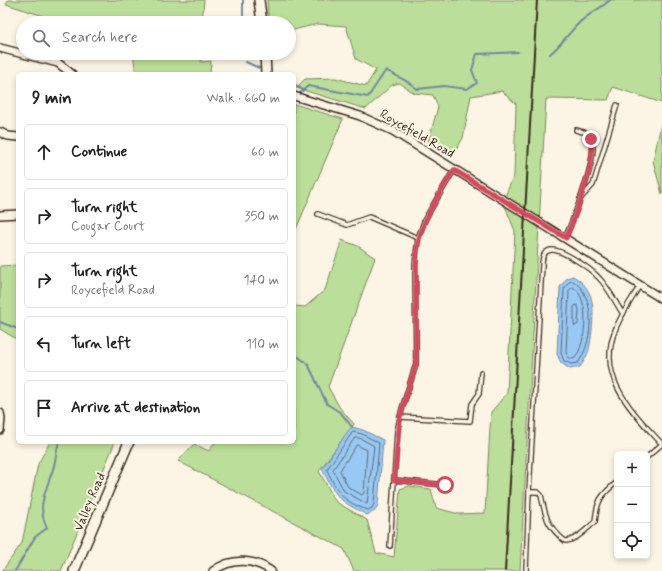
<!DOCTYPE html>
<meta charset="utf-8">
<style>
:root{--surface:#fff;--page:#f6f6f6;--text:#222;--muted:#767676;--line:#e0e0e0}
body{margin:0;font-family:Mynerve,sans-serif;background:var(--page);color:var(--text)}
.controls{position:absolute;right:12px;bottom:12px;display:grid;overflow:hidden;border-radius:6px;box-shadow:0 2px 6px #0003}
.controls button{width:36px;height:36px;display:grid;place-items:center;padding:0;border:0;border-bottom:1px solid var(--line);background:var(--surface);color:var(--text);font:20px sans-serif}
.stop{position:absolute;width:12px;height:12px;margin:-9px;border:3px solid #d1495b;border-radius:50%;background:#fff}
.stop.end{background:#d1495b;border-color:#fff;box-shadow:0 1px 4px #0008}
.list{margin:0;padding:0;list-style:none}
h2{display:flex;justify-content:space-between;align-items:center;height:52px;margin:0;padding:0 16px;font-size:17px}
h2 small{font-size:13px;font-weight:400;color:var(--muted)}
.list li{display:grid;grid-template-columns:26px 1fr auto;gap:12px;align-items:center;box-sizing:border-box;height:56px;margin:0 8px 8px;padding:0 8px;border:1px solid var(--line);border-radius:6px}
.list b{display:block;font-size:15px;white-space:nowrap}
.list p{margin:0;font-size:13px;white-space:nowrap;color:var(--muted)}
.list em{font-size:13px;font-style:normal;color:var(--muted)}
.icon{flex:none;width:22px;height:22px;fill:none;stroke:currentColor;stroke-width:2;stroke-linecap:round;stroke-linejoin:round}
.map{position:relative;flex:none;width:662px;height:571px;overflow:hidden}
.search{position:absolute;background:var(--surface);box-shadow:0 2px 6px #0003;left:16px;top:16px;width:280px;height:44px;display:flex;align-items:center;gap:10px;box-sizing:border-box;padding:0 14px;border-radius:22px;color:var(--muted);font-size:15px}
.panel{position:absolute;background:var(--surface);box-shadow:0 2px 6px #0003;left:16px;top:72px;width:280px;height:372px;border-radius:6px}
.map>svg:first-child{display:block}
</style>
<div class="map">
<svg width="662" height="571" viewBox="0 0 662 571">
<rect width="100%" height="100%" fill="#fcf5e5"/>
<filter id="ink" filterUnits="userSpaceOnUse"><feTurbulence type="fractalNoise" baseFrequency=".025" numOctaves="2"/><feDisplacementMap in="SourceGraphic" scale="8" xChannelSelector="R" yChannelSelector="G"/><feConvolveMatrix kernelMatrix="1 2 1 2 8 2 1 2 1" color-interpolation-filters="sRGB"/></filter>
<g filter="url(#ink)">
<g fill="#bbdf9a" stroke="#7b845c">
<polygon points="8,0 204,0 202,23 65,23 6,4"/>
<polygon points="267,0 662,0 662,103 613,87 608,100 546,99 520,571 354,571 344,549 178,461 194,444 209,451 215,442 294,442 294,306 305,307 325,290 342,240 358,246 375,258 328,387 340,408 354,424 319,471 336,502 367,520 376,553 394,557 400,489 409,486 431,489 436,508 459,514 485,513 491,412 507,393 515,231 503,201 514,175 516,104 502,91 471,96 463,138 452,157 428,142 438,107 433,95 414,93 400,83 392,85 366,109 296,88 305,79 335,78 366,86 376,70 356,59 346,26 318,24 289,31 289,23 269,23"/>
<polygon points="133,53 201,53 201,62 211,61 210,74 136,74"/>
<polygon points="294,104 343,119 294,234"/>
<polygon points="662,120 662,194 653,161"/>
<polygon points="18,265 18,340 0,329 0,266"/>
<polygon points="50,442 115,442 61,571 2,571 22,543 38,464"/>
</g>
<g fill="#98c8f4" stroke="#73899e">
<path d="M 573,276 C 595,289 594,307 592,330 C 590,346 590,353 580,367 L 570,369 L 561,363 L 557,354 L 560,287 L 567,278 Z"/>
<path d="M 352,427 L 363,430 L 383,440 L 378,505 L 375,511 L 367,515 C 337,499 338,500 322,469 L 348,431 Z"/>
</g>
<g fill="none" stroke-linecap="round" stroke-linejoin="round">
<g stroke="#606974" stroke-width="1">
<path d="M 573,281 C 597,295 593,343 578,363 L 571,364 L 564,361 L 561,353 L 564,289 L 569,282 Z"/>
<path d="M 573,287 C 591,298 586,344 575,358 L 572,359 L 568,357 L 566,352 L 569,291 Z"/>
<polygon points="577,305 579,309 578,324 575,326 574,324 574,307"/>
<path d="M 353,432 L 362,434 L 379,443 L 374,504 L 372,508 L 368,510 C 343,502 338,493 327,470 Z"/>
<polygon points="355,438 360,438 374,446 367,504 344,491 333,470"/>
<polygon points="357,445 367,450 364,493 362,495 348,487 340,471"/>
</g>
<g stroke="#73899e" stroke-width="2">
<polyline points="243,0 243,23"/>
<path d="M 550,54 C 561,45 568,34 578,24 C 588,14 600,9 610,0"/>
<polyline points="246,62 259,68"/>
<polyline points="294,84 303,90"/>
<path d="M 298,95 L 308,86 L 368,97 L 386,70 C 397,77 408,80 417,89 L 444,86 L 467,89 L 477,83 L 472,70 L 477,54 L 518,52"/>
<polyline points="0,322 18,329"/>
<polyline points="294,343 296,355 308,364 327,404 341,413 352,427"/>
<path d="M 15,571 L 35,537 L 47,528 C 36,505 46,492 53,469 C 56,460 56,451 59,442"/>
</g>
<g stroke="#3b2a1e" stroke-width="6">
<g id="service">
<polyline points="580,199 593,185 617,105"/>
<polyline points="318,214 347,225 369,217 418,238"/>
<path d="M 565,238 C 574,218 593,168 593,147 C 593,141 590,137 587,133 L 576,130"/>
<path d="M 640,285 C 632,299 622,313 616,328 C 595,377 632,411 662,444 L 647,457"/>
<polyline points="400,417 470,421 472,404 479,394 481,373"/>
<polyline points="394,480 445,485"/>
<path d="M 617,482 C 601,495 597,500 595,522 C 586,529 576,541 565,541 C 546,525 546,517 541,495 L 538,492 L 529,492 L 542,265 C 542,260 543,253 548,251 C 558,245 592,270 599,278 C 609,288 615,302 623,314"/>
<polyline points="390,546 397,431 402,409 416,364 415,265 418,238 425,219 454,170"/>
<polyline points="526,571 529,492"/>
</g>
</g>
<g stroke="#3b2a1e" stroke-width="10">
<g id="minor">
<polyline points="0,48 58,63 72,74"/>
<polyline points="294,96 360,116 393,131 662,299"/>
<polyline points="0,132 8,136 18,137"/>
<polyline points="0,215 18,214"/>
<polyline points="0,413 1,418 0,430"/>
<path d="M 213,571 C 231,558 253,558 271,571"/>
</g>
</g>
<g stroke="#3b2a1e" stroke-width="12">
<g id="tertiary">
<polyline points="259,0 262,23"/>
<polyline points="265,53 266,74"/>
<polyline points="74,571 129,442"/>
</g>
</g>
<use href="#service" stroke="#fcf5e5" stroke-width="3.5"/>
<use href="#minor" stroke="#fcf5e5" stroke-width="7"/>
<use href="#tertiary" stroke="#fcf5e5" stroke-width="9"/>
<polyline stroke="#3b2a1e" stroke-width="2" points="505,571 537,0"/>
</g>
</g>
<g fill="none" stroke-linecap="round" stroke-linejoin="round" filter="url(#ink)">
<path stroke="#d1495b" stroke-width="5" d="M 445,485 L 394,480 L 400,417 L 416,364 L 416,253 C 421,220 437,198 454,170 L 566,238 C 575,216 597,161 591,139"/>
</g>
<g text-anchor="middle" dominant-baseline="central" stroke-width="4" stroke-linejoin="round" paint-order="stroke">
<g font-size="13" fill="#3b2a1e" stroke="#fcf5e5">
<text transform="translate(417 134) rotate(30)">Roycefield Road</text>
<text transform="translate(90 502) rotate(-67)">Valley Road</text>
</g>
</g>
</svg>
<div class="controls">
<button>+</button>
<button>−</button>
<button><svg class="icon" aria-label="locate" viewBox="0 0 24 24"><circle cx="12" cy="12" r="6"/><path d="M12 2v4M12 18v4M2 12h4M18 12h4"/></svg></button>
</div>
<div class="stop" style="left:445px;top:485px"></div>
<div class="stop end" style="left:591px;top:139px"></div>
<div class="search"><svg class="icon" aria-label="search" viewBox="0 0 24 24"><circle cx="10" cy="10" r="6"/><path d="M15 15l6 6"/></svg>Search here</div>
<section class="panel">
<h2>9 min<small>Walk · 660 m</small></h2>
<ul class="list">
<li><svg class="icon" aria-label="ahead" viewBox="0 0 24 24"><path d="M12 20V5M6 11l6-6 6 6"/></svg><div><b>Continue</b></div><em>60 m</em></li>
<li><svg class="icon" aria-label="right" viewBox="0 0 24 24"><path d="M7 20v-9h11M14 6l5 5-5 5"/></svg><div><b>Turn right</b><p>Cougar Court</p></div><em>350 m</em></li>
<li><svg class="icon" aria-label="right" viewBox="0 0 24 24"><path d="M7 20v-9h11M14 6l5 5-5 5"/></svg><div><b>Turn right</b><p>Roycefield Road</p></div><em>140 m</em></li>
<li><svg class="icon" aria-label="left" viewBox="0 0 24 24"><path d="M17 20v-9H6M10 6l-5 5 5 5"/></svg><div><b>Turn left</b></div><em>110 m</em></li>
<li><svg class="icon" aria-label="arrive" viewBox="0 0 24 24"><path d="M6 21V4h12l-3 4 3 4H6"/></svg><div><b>Arrive at destination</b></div></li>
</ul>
</section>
</div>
